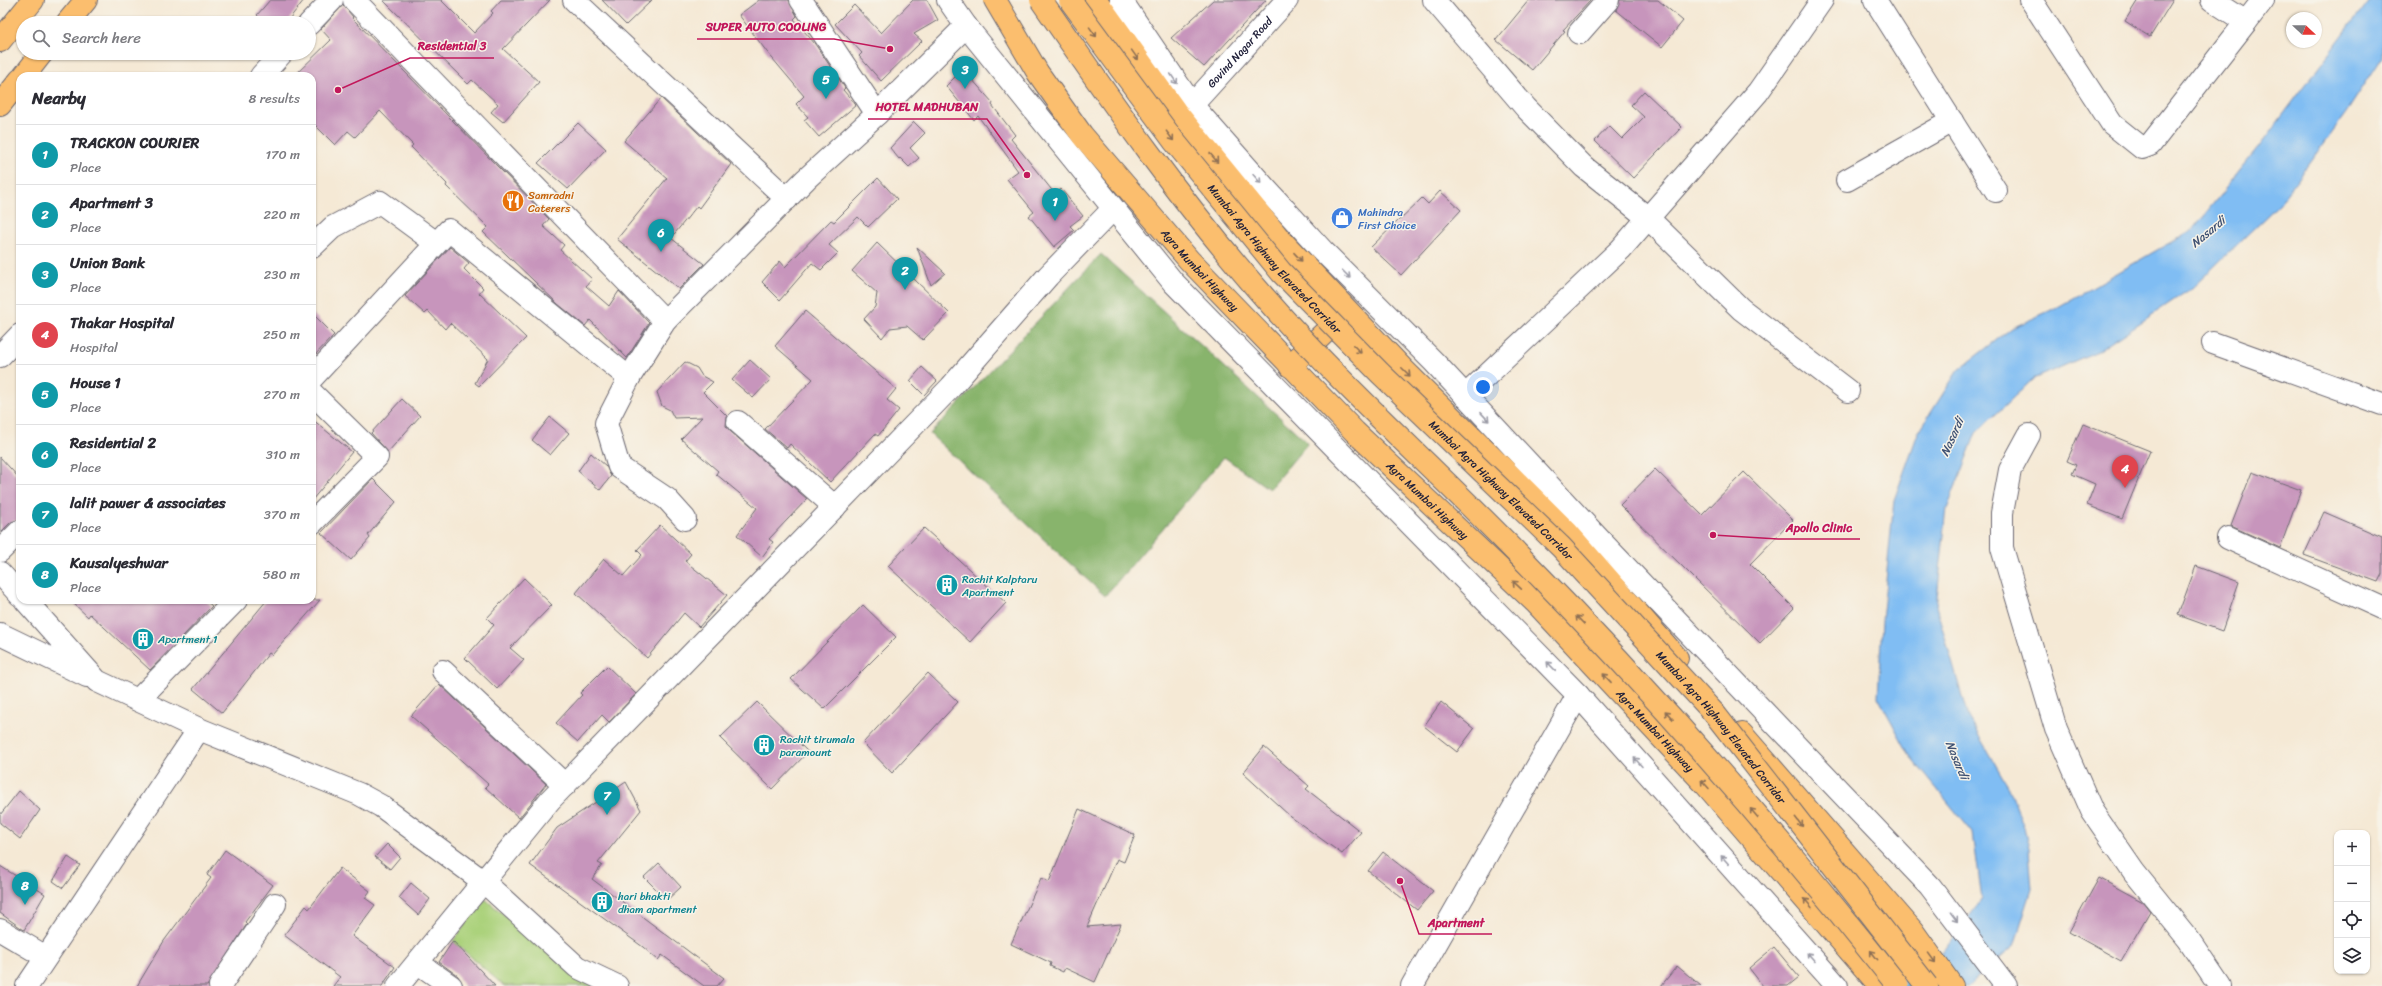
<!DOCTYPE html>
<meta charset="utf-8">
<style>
:root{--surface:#fff;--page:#f2f2f3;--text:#2b2b33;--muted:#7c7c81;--line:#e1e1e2;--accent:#1f6fb2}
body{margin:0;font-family:Sriracha,sans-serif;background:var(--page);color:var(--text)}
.controls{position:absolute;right:12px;bottom:12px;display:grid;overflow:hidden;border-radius:8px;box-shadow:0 1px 3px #0004}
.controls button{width:36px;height:36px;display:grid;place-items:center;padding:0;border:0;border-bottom:1px solid var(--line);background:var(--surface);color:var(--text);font:20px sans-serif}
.compass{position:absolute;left:2286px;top:12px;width:36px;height:36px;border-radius:50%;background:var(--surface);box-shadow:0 1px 3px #0004;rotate:112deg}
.you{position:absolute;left:1483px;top:387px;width:14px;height:14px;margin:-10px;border:3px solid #fff;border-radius:50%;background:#1a73e8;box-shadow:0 0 0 6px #1a73e833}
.badge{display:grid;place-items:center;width:26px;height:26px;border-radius:50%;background:var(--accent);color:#fff;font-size:13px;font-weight:700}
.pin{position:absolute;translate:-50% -33px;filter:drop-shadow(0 1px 2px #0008)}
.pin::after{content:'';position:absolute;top:21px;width:14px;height:12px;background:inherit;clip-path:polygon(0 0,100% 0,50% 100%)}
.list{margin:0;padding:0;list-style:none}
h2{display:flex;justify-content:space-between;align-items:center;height:52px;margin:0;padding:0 16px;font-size:17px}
h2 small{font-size:13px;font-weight:400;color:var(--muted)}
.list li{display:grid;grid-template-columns:26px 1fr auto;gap:12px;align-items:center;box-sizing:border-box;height:60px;padding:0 16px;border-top:1px solid var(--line)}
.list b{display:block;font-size:15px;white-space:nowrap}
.list p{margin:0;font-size:13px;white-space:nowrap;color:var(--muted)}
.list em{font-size:13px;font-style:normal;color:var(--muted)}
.icon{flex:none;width:22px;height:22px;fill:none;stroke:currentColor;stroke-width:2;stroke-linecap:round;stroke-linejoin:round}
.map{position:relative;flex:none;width:2382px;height:986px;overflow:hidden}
.search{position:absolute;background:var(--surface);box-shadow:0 1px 3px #0004;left:16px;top:16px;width:300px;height:44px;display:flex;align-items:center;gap:10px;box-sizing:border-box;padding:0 14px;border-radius:22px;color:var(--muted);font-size:15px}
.panel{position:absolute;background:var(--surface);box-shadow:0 1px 3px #0004;left:16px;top:72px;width:300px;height:532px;border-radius:12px}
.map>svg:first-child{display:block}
</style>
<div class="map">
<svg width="2382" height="986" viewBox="0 0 2382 986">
<rect width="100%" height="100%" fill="#f7f3e8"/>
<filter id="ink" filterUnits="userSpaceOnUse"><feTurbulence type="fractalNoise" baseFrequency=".025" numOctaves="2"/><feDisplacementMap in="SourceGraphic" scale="8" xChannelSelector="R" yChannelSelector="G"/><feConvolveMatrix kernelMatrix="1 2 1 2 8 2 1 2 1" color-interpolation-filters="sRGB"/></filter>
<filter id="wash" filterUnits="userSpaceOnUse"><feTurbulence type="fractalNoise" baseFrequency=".012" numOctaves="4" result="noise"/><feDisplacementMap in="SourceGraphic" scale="16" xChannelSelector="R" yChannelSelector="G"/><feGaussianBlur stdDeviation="0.9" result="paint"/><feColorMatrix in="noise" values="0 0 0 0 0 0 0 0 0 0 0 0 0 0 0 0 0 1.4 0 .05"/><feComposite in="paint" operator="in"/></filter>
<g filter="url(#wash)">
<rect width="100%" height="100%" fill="#f5e9d5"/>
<polygon fill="#abd27c" stroke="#667a5c" points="485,899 559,959 613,986 504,986 453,941"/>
<polygon fill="#88b46c" stroke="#556b54" points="1101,254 1308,443 1269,489 1224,457 1105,596 930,434"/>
<polygon fill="#80bdf3" stroke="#517097" points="2369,0 2382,0 2382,58 2346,113 2279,204 2192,288 2098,351 2033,379 1976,433 1947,508 1936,606 1968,717 2009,788 2024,827 2029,849 2032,889 2014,946 1968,986 1876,986 1944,951 1982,899 1973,833 1910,756 1878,697 1882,621 1894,500 1918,433 1958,370 2012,328 2058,307 2192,230 2259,147"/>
<g id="blocks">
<g fill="#c795bc">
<polygon points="270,0 304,0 286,23 265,23 257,15"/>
<polygon points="383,0 441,0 474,33 493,13 491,11 501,0 550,0 503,49 539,82 503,122 491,112 498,104 472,80 468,84"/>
<polygon points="602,0 652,0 626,25"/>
<polygon points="759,0 789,0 797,16 794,19 815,44 845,88 843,90 856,105 819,137 804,120 808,117 796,104 804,96 767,52 739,15"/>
<polygon points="913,0 927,0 938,20 914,34 922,41 881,81 859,56 862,53 835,24 854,5 881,33"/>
<polygon points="1213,0 1266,0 1204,67 1171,38"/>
<polygon points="1529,0 1591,0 1563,30 1565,31 1532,70 1496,40"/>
<polygon points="1620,0 1658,0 1683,21 1662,47 1616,10"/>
<polygon points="2138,0 2173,0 2150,37 2125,21"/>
<polygon points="343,5 353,17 352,18 549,219 543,226 564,245 560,250 592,279 586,286 609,306 619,291 649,323 627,358 590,320 585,326 558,304 483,232 488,227 446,186 447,184 411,147 413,145 380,111 355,137 348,131 335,145 312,122 312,76 294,76 331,40 321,29"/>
<polygon points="963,69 993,103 992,105 1015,135 1011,139 1055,194 1061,189 1083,216 1070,226 1074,230 1054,247 1029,216 1034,212 1007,179 1018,171 978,116 974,120 946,86"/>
<polygon points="1644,91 1682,127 1633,178 1595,141 1609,126 1622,139 1644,117 1631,105"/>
<polygon points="661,98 731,164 699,208 697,206 671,238 704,264 679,289 617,239 667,178 624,141"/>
<polygon points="914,122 925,133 910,148 919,158 909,167 900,158 899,159 890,148"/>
<polygon points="578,123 606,149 568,189 538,163"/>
<polygon points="878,178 897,199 868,227 858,217 829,245 838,253 821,270 812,263 780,300 762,282 780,261 785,267 831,220 834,222"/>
<polygon points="1440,191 1461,210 1401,275 1371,247 1422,198 1428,204"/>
<polygon points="877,243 949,313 923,340 907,326 890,328 882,338 864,319 875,307 877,293 852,271"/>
<polygon points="450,247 469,263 464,269 483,288 479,293 526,338 479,386 475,383 488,359 450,323 445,329 428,311 425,314 405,296"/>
<polygon points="917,247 945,273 931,285"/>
<polygon points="805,311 896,389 887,400 899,410 878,436 875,434 830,482 790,444 787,448 765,429 813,379 775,346"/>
<polygon points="312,313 334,335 312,358"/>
<polygon points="750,360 771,379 753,398 732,380"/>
<polygon points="685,362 697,368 702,376 713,382 703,392 727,416 726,426 730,431 807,499 769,539 773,542 762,557 737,535 757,508 716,474 718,471 681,439 702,417 674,418 670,410 662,406 657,392"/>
<polygon points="922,367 937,381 924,395 910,381"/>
<polygon points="402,399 420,416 388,452 371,433"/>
<polygon points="550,417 569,433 550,455 532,440"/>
<polygon points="312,419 352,452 312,500"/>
<polygon points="2083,424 2150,451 2122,519 2087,505 2095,484 2072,474 2076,465 2067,461"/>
<polygon points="591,453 606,466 611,476 600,490 578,471"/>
<polygon points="0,457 20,479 20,519 11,522 0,533"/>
<polygon points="1655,469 1702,515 1744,472 1793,520 1750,564 1794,608 1760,643 1620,505"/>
<polygon points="2252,472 2301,490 2280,548 2231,526"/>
<polygon points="373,479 396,502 368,535 370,538 351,560 321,533"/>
<polygon points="2324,512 2382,537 2382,574 2378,582 2304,555"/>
<polygon points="660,525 691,554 685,561 727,595 699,627 684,613 647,658 576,593 604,559 623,576 642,555 637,550"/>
<polygon points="924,528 1006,603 970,642 888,566"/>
<polygon points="2196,566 2239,582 2222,631 2178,615"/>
<polygon points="524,578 552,605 510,648 524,660 497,689 465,658 494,625 487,618"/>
<polygon points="70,600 205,600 212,606 150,670 90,614 88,617"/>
<polygon points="267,600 320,600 272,655 269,653 222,713 193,689"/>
<polygon points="863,605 896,637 824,709 791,679"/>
<polygon points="607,666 636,694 609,722 602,715 578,742 556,723 582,695 580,693"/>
<polygon points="928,673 958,702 892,773 863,743"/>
<polygon points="439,684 546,784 519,818 485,787 488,784 411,716"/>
<polygon points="757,702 808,752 772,789 720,738"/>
<polygon points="1441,702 1474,729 1457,752 1424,726"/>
<polygon points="1264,747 1309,786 1306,789 1361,832 1342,854 1291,817 1243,773"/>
<polygon points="626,782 641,810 598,863 602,865 592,879 724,978 717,986 704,986 662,955 658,960 643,947 530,865 557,828"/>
<polygon points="19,791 40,810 20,839 0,823 0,815"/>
<polygon points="1079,809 1135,835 1124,862 1117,859 1087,927 1121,924 1095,982 1065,968 1063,972 1050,966 1051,963 1011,944 1041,878 1049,882"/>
<polygon points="387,844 400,857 390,869 375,857"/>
<polygon points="225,850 273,885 245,922 247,924 207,986 137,986 164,941 211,878 207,875"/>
<polygon points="1383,852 1433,891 1417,910 1368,871"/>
<polygon points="68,857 80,865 63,888 53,881"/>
<polygon points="659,863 681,887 667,900 644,877"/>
<polygon points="0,866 45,894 24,930 0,913"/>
<polygon points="340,868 370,891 365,898 375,905 352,936 395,967 382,986 333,986 340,977 284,935 306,906 309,909"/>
<polygon points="2099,878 2143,902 2150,911 2121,961 2069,932"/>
<polygon points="411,883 430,899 418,915 399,898"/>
<polygon points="453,941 495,986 463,986 458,976 439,962"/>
<polygon points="1774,947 1799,977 1788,986 1763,986 1749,968"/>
<polygon points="1677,966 1701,986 1661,986"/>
</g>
</g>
</g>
<g filter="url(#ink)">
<use href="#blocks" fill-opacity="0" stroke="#6c6871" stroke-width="1"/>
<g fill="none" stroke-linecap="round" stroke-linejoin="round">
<g stroke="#6c6871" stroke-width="24">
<g id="minor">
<polyline points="354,0 665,321"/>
<polyline points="574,0 787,199"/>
<polyline points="801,0 877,114"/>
<polyline points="948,0 966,26 1173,282 1578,695 1837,986"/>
<polyline points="1121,0 1192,105 1266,189 1323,251 1434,362 1599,539 1930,886 2006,986"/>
<polyline points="1434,0 1526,108 1584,167 1648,218 1741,309 1848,391"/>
<polyline points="1875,0 1996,191"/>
<polyline points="2031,0 2112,124 2142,148 2150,145 2246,22"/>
<polyline points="2212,0 2246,22 2263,0"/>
<polyline points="309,24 332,0"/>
<polyline points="1579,33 1608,0"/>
<polyline points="261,76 282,53"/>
<path id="s1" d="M 1192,105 L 1287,0"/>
<polyline points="1847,180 1952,121"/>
<polyline points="312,247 333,227 380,202 436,243"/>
<polyline points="2213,343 2382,404"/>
<polyline points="0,356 20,335"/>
<polyline points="312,378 449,230 629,378"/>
<polyline points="312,393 377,457 312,523"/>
<polyline points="1465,396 1621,249 1758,92 1822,0"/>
<polyline points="738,422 835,507"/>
<polyline points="2029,435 2010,470 2002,513 2002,548 2056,729 2092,811 2134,872 2189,940 2220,986"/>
<polyline points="685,519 667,499 619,467 606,423 629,378 665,321 806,179 877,114 966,26"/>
<polyline points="2228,538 2382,608"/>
<polyline points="0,551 20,531"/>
<polyline points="0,573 20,595"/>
<polyline points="25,600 97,681 199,729 359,794 381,806 484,882 577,967 617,986"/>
<polyline points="0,634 87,676"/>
<polyline points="443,671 565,785"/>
<polyline points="138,700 236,600"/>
<polyline points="0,930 46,957"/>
<polyline points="418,963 451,986"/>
<polyline points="27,986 199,729"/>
<polyline points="220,986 275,904"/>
<polyline points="398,986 550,800 951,387 1048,276 1113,209"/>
<polyline points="1412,986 1578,695"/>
</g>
</g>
<g stroke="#6c6871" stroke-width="24">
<g id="major">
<path id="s2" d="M 995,0 L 1038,73 L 1082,135 L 1189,260 L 1355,432 L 1536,603 L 1706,785 L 1880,986"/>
<polyline points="1096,0 1176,112 1279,238 1403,369 1567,532 1677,658"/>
<polyline points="67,23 86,0"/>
<polyline points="0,41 33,0"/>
<polyline points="24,76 42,53"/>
<polyline points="0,105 20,80"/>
<polyline points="1290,366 1347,311"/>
<polyline points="1742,734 1912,930 1952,986"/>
</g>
</g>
<use href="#minor" stroke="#fff" stroke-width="22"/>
<use href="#major" stroke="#fbbe6e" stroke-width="22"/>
<g stroke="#6c6871" stroke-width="24" stroke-linecap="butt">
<g id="highway-bridge">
<path d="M 1041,0 C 1112,103 1184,206 1266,299 C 1343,387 1430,464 1511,547 C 1648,686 1777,833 1898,986"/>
<path id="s3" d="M 1070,0 L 1174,141 L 1281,272 L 1380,373 L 1561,547 L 1714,713 L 1927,986"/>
</g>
</g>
<use href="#highway-bridge" stroke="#fbbe6e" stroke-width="22"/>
</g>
<defs><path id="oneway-shaft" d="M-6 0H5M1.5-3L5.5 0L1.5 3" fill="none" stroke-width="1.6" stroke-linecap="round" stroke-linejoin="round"/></defs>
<g stroke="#8e7054">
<use href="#oneway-shaft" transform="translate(1093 32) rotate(54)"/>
<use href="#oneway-shaft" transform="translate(1135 55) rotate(55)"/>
<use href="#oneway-shaft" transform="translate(1170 136) rotate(53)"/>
<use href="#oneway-shaft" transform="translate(1214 158) rotate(50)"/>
<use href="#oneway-shaft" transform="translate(1298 257) rotate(47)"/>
<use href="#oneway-shaft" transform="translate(1357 349) rotate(45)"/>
<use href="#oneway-shaft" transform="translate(1406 372) rotate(45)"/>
<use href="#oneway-shaft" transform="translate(1517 585) rotate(-137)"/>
<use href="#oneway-shaft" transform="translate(1580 620) rotate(-134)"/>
<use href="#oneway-shaft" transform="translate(1607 678) rotate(-133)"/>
<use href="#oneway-shaft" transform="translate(1669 715) rotate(-133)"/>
<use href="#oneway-shaft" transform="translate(1705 784) rotate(-132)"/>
<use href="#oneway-shaft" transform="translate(1754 813) rotate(-130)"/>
<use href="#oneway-shaft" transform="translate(1799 822) rotate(52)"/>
<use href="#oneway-shaft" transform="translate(1808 903) rotate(-131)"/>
<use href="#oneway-shaft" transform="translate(1874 955) rotate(-128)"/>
<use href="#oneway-shaft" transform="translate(1932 958) rotate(54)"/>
</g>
<g stroke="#9c9ca7">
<use href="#oneway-shaft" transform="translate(1174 79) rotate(56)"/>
<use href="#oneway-shaft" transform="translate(1257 179) rotate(48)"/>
<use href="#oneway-shaft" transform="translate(1346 274) rotate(45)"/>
<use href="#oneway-shaft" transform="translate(1485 417) rotate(47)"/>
<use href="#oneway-shaft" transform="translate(1551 666) rotate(-134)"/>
<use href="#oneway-shaft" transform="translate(1638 762) rotate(-132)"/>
<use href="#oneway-shaft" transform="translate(1725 860) rotate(-132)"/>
<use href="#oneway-shaft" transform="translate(1954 917) rotate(53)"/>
<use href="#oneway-shaft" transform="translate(1811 957) rotate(-132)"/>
</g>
</g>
<defs>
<g id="restaurant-disc" transform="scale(1.15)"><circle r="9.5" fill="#e8710a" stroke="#f7f3e8"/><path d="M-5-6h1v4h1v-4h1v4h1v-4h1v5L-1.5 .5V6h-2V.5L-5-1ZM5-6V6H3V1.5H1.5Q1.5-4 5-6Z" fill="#fff"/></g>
<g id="shop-disc" transform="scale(1.15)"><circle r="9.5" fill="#3f7fe0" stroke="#f7f3e8"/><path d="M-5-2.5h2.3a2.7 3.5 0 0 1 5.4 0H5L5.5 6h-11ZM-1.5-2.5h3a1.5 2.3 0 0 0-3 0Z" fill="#fff"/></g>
<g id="building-disc" transform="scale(1.15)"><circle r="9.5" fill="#0f9aa8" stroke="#f7f3e8"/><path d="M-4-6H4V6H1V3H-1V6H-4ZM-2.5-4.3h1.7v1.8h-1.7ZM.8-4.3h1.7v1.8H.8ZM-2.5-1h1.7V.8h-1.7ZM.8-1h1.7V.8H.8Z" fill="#fff"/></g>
</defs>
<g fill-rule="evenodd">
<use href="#restaurant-disc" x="513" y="201"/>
<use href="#shop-disc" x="1342" y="218"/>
<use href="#building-disc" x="947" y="585"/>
<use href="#building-disc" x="143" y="639"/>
<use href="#building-disc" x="764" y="745"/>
<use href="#building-disc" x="602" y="902"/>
</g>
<g text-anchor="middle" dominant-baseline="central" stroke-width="3" stroke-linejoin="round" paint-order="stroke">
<g font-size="11" fill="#22223b" stroke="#f7f3e8">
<text stroke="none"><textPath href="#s1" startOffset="71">Govind Nagar Road</textPath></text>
<text stroke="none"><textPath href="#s3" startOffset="330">Mumbai Agra Highway Elevated Corridor</textPath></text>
<text stroke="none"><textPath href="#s2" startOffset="340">Agra Mumbai Highway</textPath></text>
<text stroke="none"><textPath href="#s3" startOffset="654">Mumbai Agra Highway Elevated Corridor</textPath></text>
<text stroke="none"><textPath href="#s2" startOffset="664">Agra Mumbai Highway</textPath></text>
<text stroke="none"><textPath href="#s3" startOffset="978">Mumbai Agra Highway Elevated Corridor</textPath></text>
<text stroke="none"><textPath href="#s2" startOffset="988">Agra Mumbai Highway</textPath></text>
</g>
<g font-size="11" fill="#c56008" stroke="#f7f3e8" text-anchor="start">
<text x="528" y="195">Samradni<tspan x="528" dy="13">Caterers</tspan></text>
</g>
<g font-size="11" fill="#366cbe" stroke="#f7f3e8" text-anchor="start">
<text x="1358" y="212">Mahindra<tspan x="1358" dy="13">First Choice</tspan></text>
</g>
<g font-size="11" fill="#0d838f" stroke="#f7f3e8" text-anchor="start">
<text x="962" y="579">Rachit Kalptaru<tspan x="962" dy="13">Apartment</tspan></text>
<text x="158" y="639">Apartment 1</text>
<text x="780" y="739">Rachit tirumala<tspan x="780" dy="13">paramount</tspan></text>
<text x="618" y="896">hari bhakti<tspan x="618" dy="13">dham apartment</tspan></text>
</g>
<g font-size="12" font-style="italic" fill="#3e5072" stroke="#f7f3e8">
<text transform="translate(2208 232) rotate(-40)">Nasardi</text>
<text transform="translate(1952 437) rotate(-66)">Nasardi</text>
<text transform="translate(1957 760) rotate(67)">Nasardi</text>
</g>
</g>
<path fill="none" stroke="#c2185b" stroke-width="1.5" d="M890 49L834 39H697M338 90L410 58H494M1027 175L987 119H868M1713 535L1778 539H1860M1400 881L1419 934H1492"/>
<g fill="#c2185b" stroke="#f7f3e8" stroke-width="1.5">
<circle cx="890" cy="49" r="4"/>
<circle cx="338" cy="90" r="4"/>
<circle cx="1027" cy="175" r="4"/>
<circle cx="1713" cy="535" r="4"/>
<circle cx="1400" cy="881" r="4"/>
</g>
<g font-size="12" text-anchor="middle" font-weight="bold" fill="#c2185b" stroke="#f7f3e8" stroke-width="3" stroke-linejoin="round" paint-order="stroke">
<text x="766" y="31">SUPER AUTO COOLING</text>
<text x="452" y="50">Residential 3</text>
<text x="927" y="111">HOTEL MADHUBAN</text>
<text x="1819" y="532">Apollo Clinic</text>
<text x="1456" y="927">Apartment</text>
</g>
</svg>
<div class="controls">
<button>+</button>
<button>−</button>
<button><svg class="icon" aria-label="locate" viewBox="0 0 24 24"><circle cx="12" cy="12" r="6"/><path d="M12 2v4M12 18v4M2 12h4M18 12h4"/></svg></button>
<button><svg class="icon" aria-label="layers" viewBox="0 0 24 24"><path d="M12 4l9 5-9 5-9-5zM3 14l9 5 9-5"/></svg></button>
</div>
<svg class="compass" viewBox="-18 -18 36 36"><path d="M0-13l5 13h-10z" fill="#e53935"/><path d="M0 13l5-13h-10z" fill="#7c7c81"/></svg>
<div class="you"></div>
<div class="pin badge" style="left:1055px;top:221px;background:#0f9aa8">1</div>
<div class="pin badge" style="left:905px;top:290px;background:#0f9aa8">2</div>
<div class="pin badge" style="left:965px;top:89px;background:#0f9aa8">3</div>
<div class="pin badge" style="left:2125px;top:488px;background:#e0444e">4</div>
<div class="pin badge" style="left:826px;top:99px;background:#0f9aa8">5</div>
<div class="pin badge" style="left:661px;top:252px;background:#0f9aa8">6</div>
<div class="pin badge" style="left:607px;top:815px;background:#0f9aa8">7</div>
<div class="pin badge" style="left:25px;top:905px;background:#0f9aa8">8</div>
<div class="search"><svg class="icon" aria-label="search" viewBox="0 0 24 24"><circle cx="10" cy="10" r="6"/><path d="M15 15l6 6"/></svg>Search here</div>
<section class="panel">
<h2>Nearby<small>8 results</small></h2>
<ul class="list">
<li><span class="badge" style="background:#0f9aa8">1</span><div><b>TRACKON COURIER</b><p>Place</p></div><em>170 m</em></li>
<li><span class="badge" style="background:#0f9aa8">2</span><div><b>Apartment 3</b><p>Place</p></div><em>220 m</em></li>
<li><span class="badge" style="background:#0f9aa8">3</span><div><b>Union Bank</b><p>Place</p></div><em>230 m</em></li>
<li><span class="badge" style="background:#e0444e">4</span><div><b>Thakar Hospital</b><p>Hospital</p></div><em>250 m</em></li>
<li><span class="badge" style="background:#0f9aa8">5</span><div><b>House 1</b><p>Place</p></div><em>270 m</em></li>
<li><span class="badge" style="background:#0f9aa8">6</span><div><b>Residential 2</b><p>Place</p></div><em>310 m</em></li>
<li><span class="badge" style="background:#0f9aa8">7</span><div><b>lalit pawer &amp; associates</b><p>Place</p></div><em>370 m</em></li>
<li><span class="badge" style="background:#0f9aa8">8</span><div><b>Kausalyeshwar</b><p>Place</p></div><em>580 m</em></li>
</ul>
</section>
</div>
